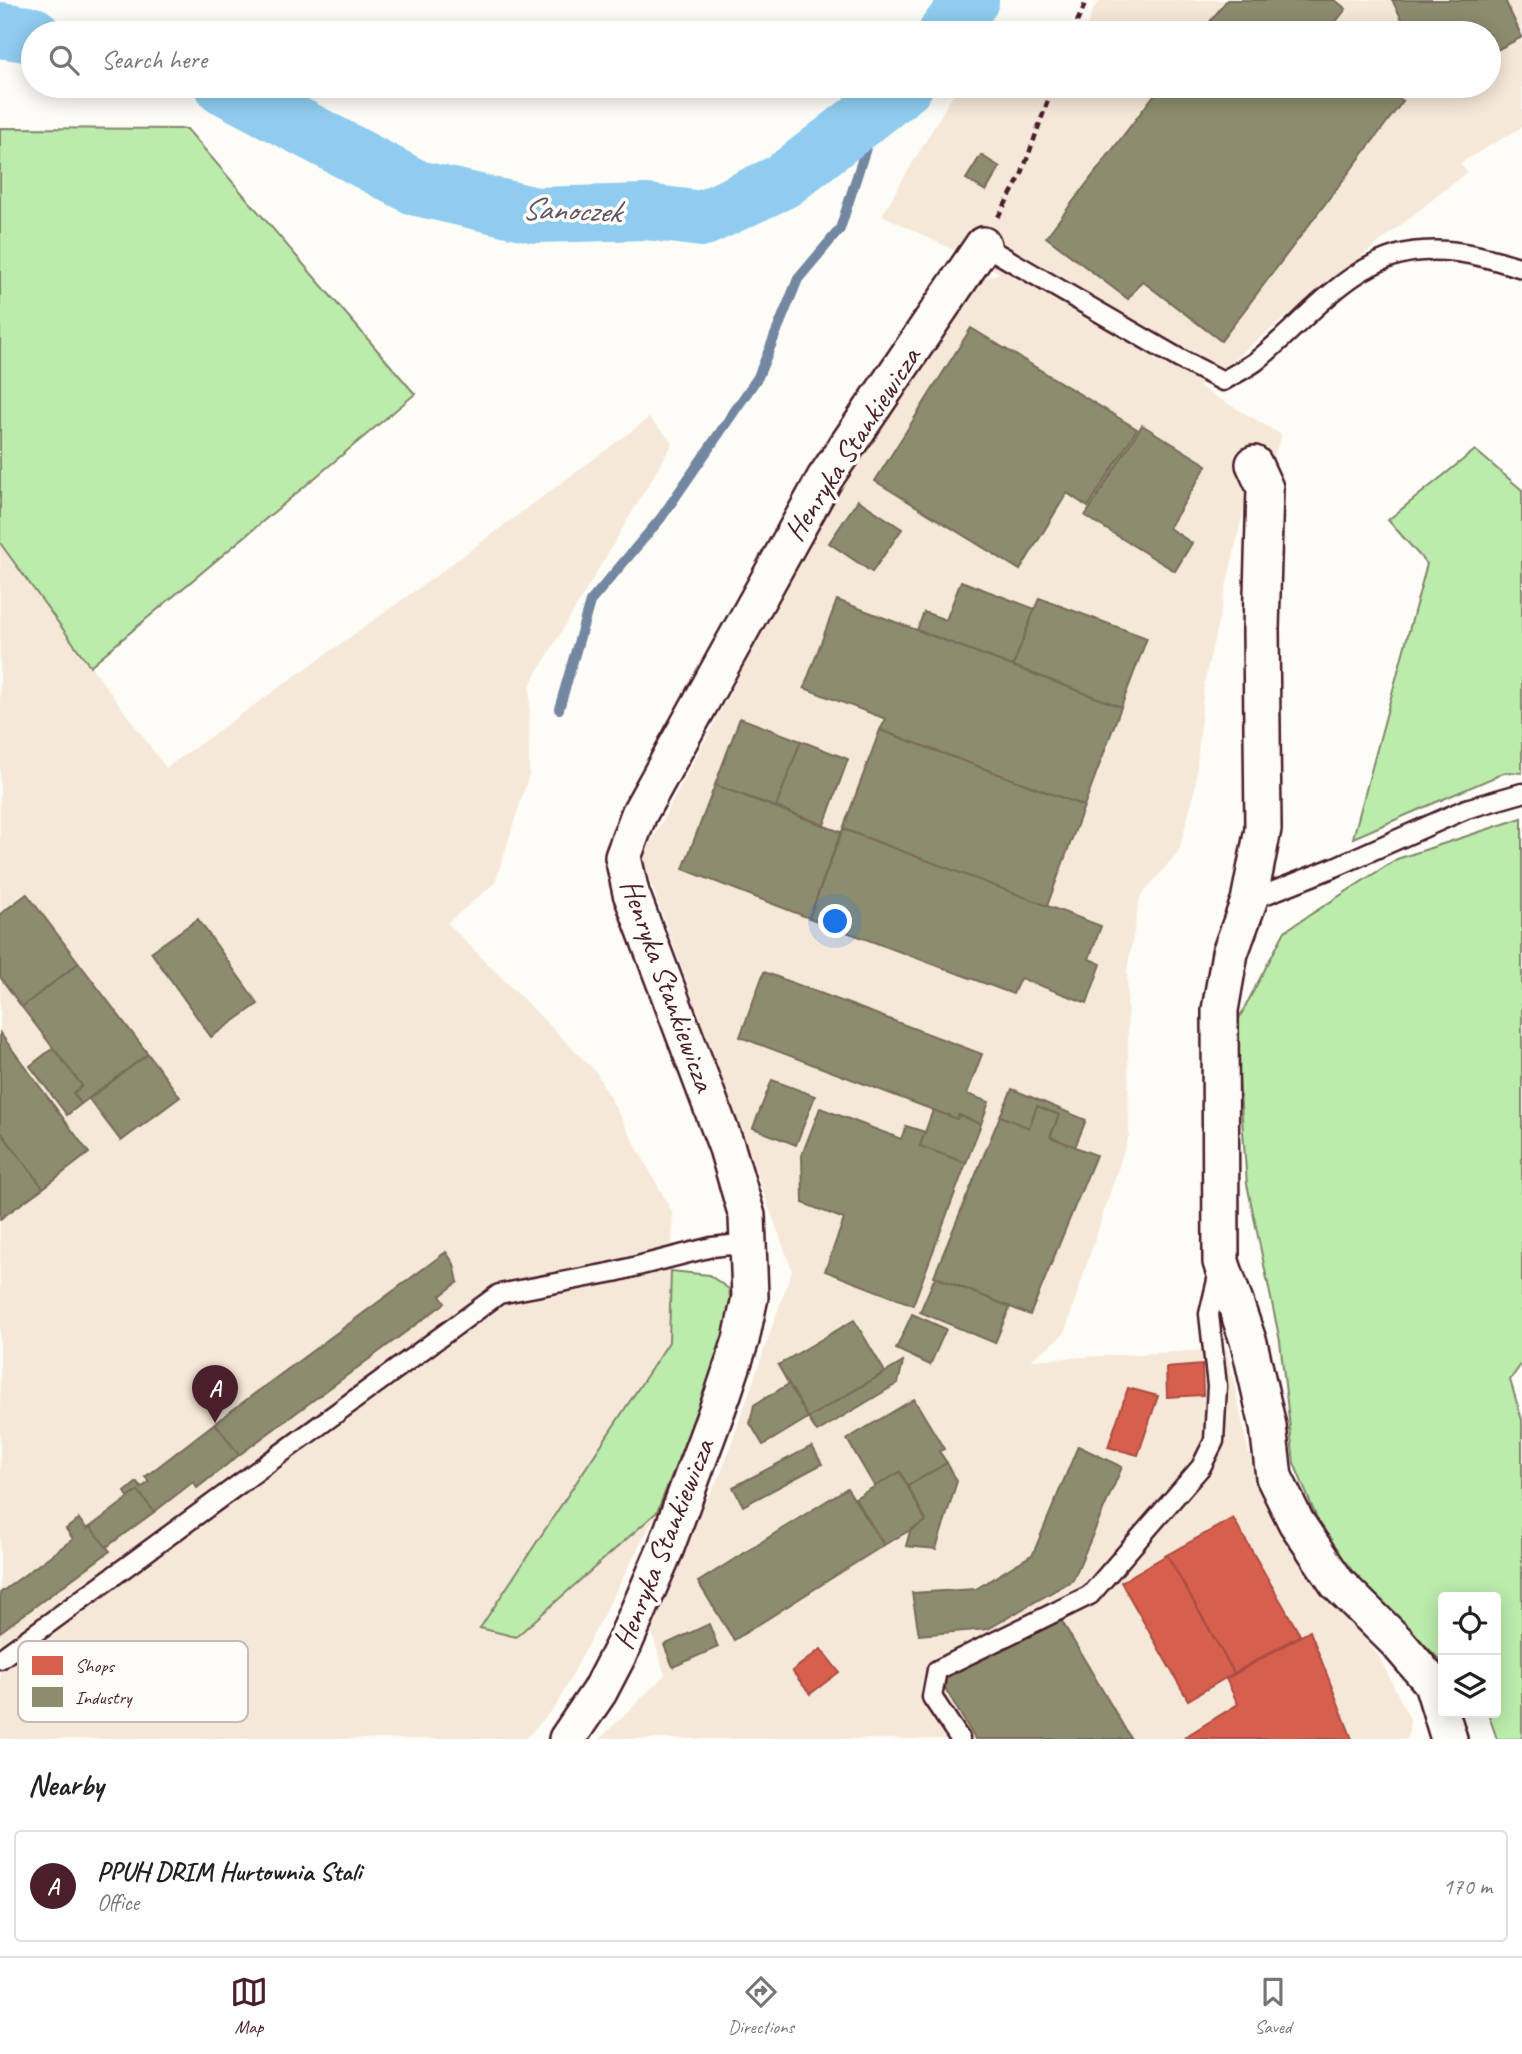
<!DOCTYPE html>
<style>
:root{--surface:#fff;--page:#f2f2f2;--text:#222;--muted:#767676;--line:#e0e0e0;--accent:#4a1f2b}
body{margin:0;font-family:Caveat,sans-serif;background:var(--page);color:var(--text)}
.controls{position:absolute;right:21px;bottom:21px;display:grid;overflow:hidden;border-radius:7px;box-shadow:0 4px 18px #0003}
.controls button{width:63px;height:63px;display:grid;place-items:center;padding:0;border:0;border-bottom:2px solid var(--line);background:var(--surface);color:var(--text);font:35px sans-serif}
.you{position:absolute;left:836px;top:922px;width:24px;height:24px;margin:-18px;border:5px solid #fff;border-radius:50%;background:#1a73e8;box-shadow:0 0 0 10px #1a73e833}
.badge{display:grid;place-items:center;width:46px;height:46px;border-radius:50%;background:var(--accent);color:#fff;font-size:23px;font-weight:700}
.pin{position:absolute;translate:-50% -58px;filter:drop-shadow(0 2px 4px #0008)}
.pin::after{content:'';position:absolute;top:37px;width:24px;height:21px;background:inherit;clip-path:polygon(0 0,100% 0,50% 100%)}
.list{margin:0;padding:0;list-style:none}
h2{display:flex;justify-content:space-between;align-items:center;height:91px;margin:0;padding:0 28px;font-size:30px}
h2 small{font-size:23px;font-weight:400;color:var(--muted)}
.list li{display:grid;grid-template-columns:46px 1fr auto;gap:21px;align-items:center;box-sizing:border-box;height:112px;margin:0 14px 14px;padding:0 14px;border:2px solid var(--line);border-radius:7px}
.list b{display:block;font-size:26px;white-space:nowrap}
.list p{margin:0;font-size:23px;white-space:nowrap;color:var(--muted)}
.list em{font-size:23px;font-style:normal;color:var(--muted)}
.icon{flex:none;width:38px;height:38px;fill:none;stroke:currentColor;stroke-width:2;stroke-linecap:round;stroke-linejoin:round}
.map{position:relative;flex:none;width:1522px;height:1739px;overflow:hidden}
.search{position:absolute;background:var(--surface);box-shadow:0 4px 18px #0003;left:21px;right:21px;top:21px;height:77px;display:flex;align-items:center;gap:18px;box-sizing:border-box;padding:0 24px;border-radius:38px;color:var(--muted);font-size:26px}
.sheet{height:217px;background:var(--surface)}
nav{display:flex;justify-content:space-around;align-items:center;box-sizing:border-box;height:98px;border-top:2px solid var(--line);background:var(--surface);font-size:19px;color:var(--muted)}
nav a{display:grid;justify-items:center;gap:4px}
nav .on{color:var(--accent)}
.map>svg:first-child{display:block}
</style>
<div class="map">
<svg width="1522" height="1739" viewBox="0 0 1522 1739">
<rect width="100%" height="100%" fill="#fdfcf7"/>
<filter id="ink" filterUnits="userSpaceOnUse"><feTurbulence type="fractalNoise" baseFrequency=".0143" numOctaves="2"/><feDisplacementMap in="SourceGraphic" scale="14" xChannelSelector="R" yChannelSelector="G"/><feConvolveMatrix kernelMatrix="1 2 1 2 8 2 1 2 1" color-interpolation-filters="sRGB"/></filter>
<g filter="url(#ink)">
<g fill="#f5e8d9">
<polygon points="1101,0 1522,0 1522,127 1460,163 1467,172 1199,387 1282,435 1272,460 1250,482 1204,684 1195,789 1179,851 1140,897 1127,971 1129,1135 1064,1334 1031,1360 1227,1349 1249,1455 1281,1533 1378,1655 1410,1719 1408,1739 600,1739 665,1675 646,1615 721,1473 792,1270 642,859 728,697 812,531 969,283 1000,273 882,215 958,86 1489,86 1489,33 1085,33 1093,9"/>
<polygon points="649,418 673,443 530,685 529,775 495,883 447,923 596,1072 673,1214 669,1342 480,1627 517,1637 657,1512 556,1706 525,1739 0,1739 0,543 166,768 433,578"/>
</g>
<g fill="#bbecac" stroke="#82866c" stroke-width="2">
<polygon points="0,128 187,129 415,394 90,666 0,543"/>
<polygon points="1475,450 1522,490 1522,773 1506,772 1353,838 1427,564 1388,520"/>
<polygon points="1522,818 1522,1363 1510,1380 1522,1420 1522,1739 1497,1739 1488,1713 1496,1713 1496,1597 1443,1597 1443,1663 1331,1553 1294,1463 1280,1341 1247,1184 1235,1026 1285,931 1397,859"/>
<polygon points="671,1271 709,1275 729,1289 733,1322 657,1512 516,1637 480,1628 669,1342"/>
</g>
<g fill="#d6604d" stroke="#ac4c43" stroke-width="2">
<polygon points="1202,1365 1203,1395 1167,1397 1166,1368"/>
<polygon points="1128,1388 1158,1396 1138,1455 1108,1447"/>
<polygon points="1233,1518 1300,1635 1234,1673 1167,1555"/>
<polygon points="1167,1555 1234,1673 1188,1700 1121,1582"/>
<polygon points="1310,1631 1352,1739 1187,1739 1185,1737 1238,1704 1226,1679"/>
<polygon points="821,1649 839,1672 810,1694 792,1671"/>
</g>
<g fill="#8c8c6e" stroke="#786b5a" stroke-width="2">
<polygon points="1227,0 1335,0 1346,9 1327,33 1201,33"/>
<polygon points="1392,0 1505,0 1522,37 1489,54 1489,33 1409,33"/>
<polygon points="1161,86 1382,86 1403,101 1221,341 1142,281 1128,299 1046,237"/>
<polygon points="981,155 1000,167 986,191 966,179"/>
<polygon points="971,328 1137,429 1088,507 1067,493 1020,570 875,481"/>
<polygon points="1142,425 1207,465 1169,528 1192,543 1175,571 1085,516"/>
<polygon points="858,500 902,529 872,572 829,543"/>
<polygon points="961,581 1035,609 1013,666 917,630 924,612 946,620"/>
<polygon points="1039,598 1147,638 1121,707 1013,666"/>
<polygon points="837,600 1121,707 1084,806 880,730 886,719 804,688"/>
<polygon points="740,718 801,741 776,807 715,785"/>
<polygon points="880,730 1084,806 1047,906 843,829"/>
<polygon points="801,741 848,759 824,825 776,807"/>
<polygon points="715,785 841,832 809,918 683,869"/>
<polygon points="843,829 1101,926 1089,959 1101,964 1087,1003 1020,978 1013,994 809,918"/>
<polygon points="27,894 79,963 22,1007 0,977 0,914"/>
<polygon points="198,919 258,1004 211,1037 151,952"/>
<polygon points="79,963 148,1054 81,1104 73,1093 82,1086 22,1007"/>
<polygon points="764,972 982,1054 967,1094 989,1102 981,1124 959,1115 957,1119 740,1037"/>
<polygon points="0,1033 89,1153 43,1188 0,1131"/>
<polygon points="53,1048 82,1086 73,1093 81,1104 67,1115 30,1066"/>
<polygon points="148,1054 180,1097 121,1141 89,1099"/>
<polygon points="772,1080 815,1096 796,1145 753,1128"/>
<polygon points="1012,1089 1086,1120 1075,1147 1050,1137 1059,1115 1037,1106 1029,1128 1000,1116"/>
<polygon points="1037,1106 1059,1115 1050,1137 1096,1155 1030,1315 934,1276 1000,1116 1029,1128"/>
<polygon points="820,1108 901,1139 906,1126 925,1132 920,1146 966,1163 913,1305 825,1271 844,1219 803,1203 802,1155"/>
<polygon points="933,1110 957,1119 959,1115 981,1124 966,1163 920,1146"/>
<polygon points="0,1131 43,1188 0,1219"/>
<polygon points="446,1252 454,1264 458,1282 440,1296 445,1303 239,1455 215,1423"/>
<polygon points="935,1277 1010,1307 995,1343 920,1312"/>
<polygon points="912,1314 946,1329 930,1365 896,1349"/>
<polygon points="854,1320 885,1372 808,1418 778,1365"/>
<polygon points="903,1362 898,1383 817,1432 808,1418"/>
<polygon points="789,1384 808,1418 763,1445 750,1423 754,1405"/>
<polygon points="914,1399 944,1449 939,1451 947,1463 908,1486 900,1472 875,1487 847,1439"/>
<polygon points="215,1423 239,1455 197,1488 193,1482 154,1512 138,1491 129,1498 125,1492 137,1482 141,1488 149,1482 145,1477"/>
<polygon points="812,1446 822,1464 743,1506 733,1487"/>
<polygon points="1078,1446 1122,1467 1073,1580 988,1629 919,1635 912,1593 976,1589 1033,1554"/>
<polygon points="947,1463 957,1481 936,1549 906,1546 910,1531 926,1521 908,1486"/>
<polygon points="900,1472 926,1521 884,1545 855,1498"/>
<polygon points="847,1488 884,1545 734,1640 698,1582"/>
<polygon points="138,1491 154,1512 105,1548 90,1527"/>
<polygon points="79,1519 87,1529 90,1527 110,1551 0,1632 0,1593 73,1539 66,1529"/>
<polygon points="1057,1613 1131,1739 975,1739 941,1681"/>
<polygon points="709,1624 718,1647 673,1667 664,1645"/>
</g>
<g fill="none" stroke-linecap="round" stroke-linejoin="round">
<polyline stroke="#7387a1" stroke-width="10" points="559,709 590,602 661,518 758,377 798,279 840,229 866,148 861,120"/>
<g stroke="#8fccef" stroke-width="56">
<polyline points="0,30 33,35"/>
<polyline points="946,33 971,0"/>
<polyline points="223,86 417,188 536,215 647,212 702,219 783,181 905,86"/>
</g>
<g stroke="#4a1f2b" stroke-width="23">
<g id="lane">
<path d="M 983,245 L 1180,359 L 1223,381 C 1233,375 1245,369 1255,362 C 1306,322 1352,255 1422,251 C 1456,248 1490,258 1522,268"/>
<polyline points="1249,901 1335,867 1466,809 1522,793"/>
<polyline points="0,1659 499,1294 614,1272 712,1247 749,1243"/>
<polyline points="960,1739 932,1697 937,1670 1090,1595 1201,1467 1214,1441 1217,1386 1209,1314 1219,1272"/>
</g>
</g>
<g stroke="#4a1f2b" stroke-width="40">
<g id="street">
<polyline points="1254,464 1265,488 1261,629 1263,829 1249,901 1230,953 1220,1010 1221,1262 1249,1343 1268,1426 1274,1477 1296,1522 1337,1583 1397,1642 1432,1683 1449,1739"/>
<polyline points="567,1739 599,1692 624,1644 665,1550 723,1394 741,1340 750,1297 747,1216 727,1148 631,893 623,857 639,814 825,478 983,245"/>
</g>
</g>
<g stroke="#4a1f2b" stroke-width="4.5" stroke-dasharray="7 5" stroke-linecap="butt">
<polyline points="1072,33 1087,0"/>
<polyline points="998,217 1021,176 1053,86"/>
</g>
<use href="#lane" stroke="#fdfcf7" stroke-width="18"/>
<use href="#street" stroke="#fdfcf7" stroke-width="35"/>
</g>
</g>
<g text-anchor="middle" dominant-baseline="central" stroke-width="7" stroke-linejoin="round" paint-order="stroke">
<g font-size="30" fill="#4a1f2b" stroke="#fdfcf7">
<text transform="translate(852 444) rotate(-57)">Henryka Stankiewicza</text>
<text transform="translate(668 985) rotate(70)">Henryka Stankiewicza</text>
<text transform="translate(663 1544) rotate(-68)">Henryka Stankiewicza</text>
</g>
<g font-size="32" font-style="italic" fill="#5f5366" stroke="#fdfcf7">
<text transform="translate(571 210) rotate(2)">Sanoczek</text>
</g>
</g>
<rect x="18" y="1641" width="230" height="81" rx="10" fill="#fdfcf7" stroke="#c7baba" stroke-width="2"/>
<rect x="32" y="1656" width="31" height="19" fill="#d6604d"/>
<rect x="32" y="1687" width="31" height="20" fill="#8c8c6e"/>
<g font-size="19" fill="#4a1f2b">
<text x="75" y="1672">Shops</text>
<text x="75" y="1704">Industry</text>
</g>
</svg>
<div class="controls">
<button><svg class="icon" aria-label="locate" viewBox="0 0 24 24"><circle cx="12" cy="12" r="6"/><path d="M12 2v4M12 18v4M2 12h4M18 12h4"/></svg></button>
<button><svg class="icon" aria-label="layers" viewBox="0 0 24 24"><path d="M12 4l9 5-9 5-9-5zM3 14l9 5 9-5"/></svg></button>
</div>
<div class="you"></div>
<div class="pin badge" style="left:215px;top:1423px">A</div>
<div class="search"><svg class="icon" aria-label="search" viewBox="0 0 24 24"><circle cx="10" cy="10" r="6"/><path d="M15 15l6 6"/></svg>Search here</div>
</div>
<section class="sheet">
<h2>Nearby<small></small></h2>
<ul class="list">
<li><span class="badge">A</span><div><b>PPUH DRIM Hurtownia Stali</b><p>Office</p></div><em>170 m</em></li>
</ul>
</section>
<nav>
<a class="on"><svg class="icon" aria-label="map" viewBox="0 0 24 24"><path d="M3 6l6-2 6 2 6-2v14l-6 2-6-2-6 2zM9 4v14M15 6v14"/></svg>Map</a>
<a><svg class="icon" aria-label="directions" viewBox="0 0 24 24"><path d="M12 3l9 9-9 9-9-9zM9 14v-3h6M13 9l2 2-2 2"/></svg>Directions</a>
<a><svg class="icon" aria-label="saved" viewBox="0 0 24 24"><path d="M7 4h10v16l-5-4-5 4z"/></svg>Saved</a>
</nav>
